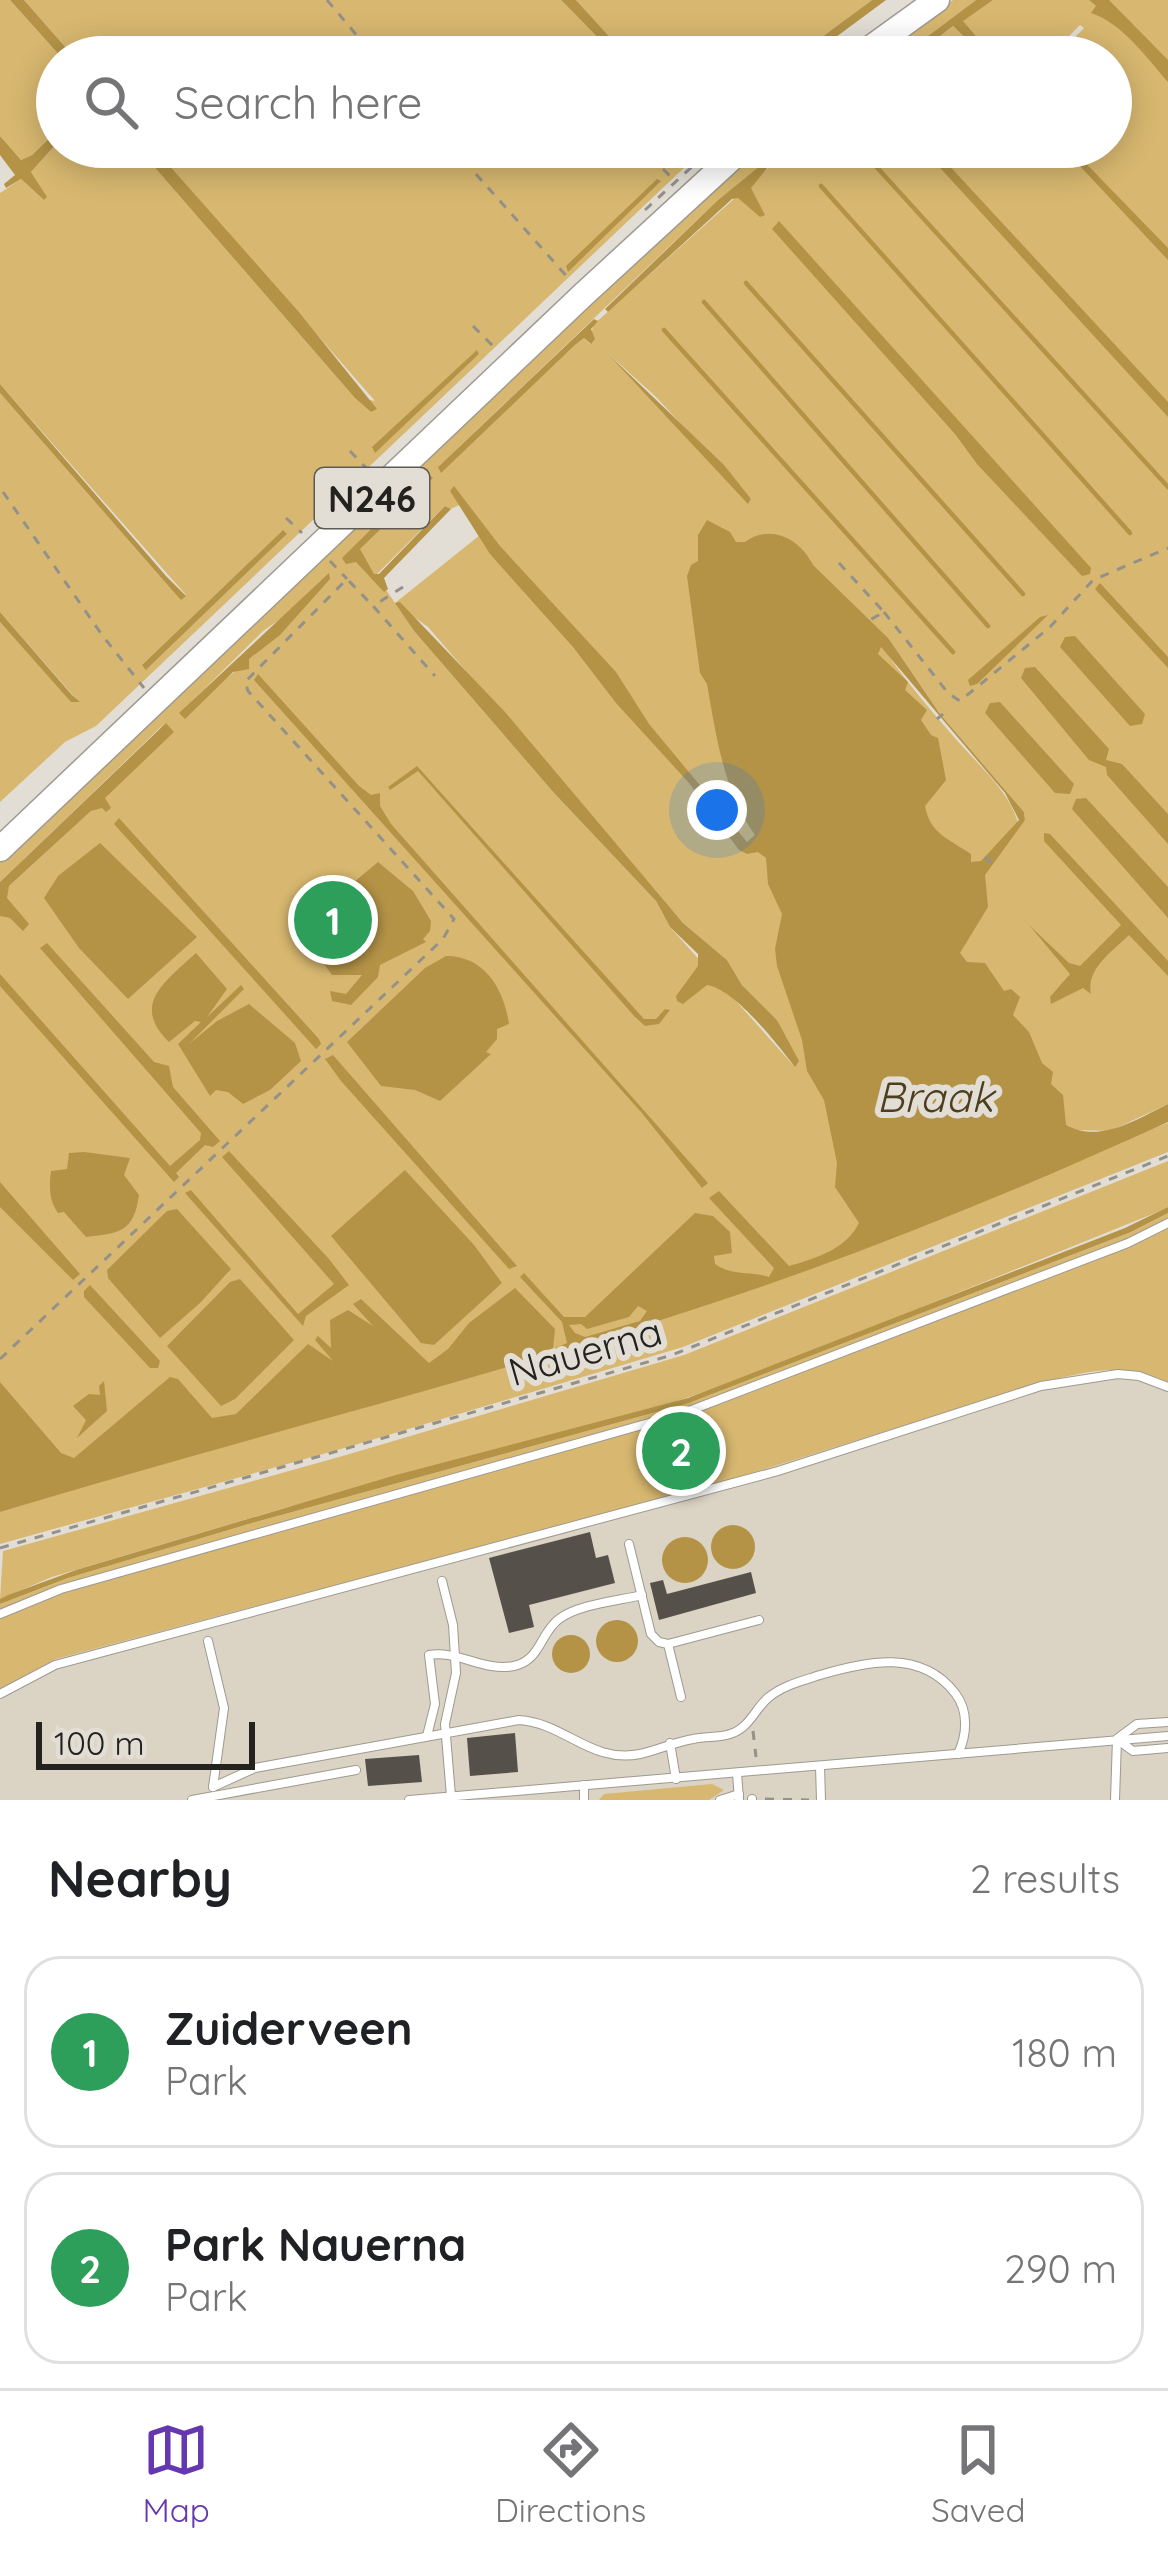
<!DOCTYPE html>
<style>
:root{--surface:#fff;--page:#f2f2f2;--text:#202124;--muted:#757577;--line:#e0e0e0;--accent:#6538b0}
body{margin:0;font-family:Quicksand,sans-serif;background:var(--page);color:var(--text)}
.scale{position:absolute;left:36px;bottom:30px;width:219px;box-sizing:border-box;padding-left:12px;border:6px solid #23221e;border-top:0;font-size:33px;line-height:42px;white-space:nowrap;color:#23221e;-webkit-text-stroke:9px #e3ded5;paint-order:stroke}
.you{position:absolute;left:717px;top:810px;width:42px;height:42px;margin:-30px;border:9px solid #fff;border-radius:50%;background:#1a73e8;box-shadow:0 0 0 18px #1a73e833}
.badge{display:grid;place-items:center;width:78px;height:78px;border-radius:50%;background:var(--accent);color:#fff;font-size:39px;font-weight:700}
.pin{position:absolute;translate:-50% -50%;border:6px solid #fff;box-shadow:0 3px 12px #0006}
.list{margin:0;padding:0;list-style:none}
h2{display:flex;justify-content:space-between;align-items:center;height:156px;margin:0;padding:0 48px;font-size:51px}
h2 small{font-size:39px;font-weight:400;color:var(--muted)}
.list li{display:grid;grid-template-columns:78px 1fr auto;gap:36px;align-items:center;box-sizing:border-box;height:192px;margin:0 24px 24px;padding:0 24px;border:3px solid var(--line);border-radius:36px}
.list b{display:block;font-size:45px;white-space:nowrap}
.list p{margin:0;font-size:39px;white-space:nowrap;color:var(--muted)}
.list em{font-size:39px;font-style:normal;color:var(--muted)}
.icon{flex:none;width:66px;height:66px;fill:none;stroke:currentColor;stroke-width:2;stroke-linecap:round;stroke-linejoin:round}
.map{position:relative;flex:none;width:1168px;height:1800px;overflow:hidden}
.search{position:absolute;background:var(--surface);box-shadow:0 6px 30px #0003;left:36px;right:36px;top:36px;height:132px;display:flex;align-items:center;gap:30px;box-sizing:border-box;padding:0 42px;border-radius:66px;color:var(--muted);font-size:45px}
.sheet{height:588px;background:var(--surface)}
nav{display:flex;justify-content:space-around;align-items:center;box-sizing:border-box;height:168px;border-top:3px solid var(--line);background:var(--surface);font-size:33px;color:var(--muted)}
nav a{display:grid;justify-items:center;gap:6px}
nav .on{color:var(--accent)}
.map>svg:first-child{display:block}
</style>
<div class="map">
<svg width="1168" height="1800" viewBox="0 0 1168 1800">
<rect width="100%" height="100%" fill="#e3ded5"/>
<polygon fill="#dbd3c3" points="1168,1332 1168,1800 0,1800 0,1691 56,1659 714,1485 1043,1382 1113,1370"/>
<g fill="#d8b870" fill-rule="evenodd">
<polygon points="0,0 10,0 61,57 57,57 57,131 32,155 21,160 0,136"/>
<polygon points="24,0 561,0 617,57 74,57"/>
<polygon points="576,0 872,0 795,57 628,57"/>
<polygon points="953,0 976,0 900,57 872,57"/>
<path d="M 993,0 L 1089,0 L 1096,6 L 1102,0 L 1168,0 L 1168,1104 L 1110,1131 L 1073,1130 L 1077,1160 L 1095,1149 L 1168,1123 L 1168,1152 L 683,1347 L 348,1447 L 0,1544 L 0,914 L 9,886 L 91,811 L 165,723 L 0,882 L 0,862 L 684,213 L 761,147 L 783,147 L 718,200 L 439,466 L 441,471 L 575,345 L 584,338 L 590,344 L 593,325 L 792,147 L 1111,147 L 1111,57 L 1056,57 L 1084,28 L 1080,25 L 1048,57 L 994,57 L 962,20 ZM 604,350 L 655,396 L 751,499 L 748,503 ZM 459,505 L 480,535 L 395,603 L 376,575 L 445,506 L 451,509 ZM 309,599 L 237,670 L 180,713 L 263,631 ZM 396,604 L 428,627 L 683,923 L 727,960 L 742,985 L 777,1020 L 794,1066 L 670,927 L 656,901 L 554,793 L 414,631 ZM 872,627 L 889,639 L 940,714 L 1024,812 L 1025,820 L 1018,822 C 1009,793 984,770 963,747 C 934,714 891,666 872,627 Z"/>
<polygon points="953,26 985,57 913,57"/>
<path d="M 57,143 L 57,147 L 137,147 L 354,397 L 375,401 L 153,147 L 690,147 L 673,162 L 676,166 L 700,147 L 706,147 L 96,726 L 65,742 L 0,802 L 0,622 L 71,701 L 78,701 L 0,612 L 0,393 L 171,589 L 181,599 L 186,595 L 0,384 L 0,193 L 21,179 L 44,200 L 46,197 L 31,172 ZM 477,351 L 479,354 L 375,452 L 373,447 ZM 282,531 L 286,535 L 147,669 L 143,664 Z"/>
<polygon points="1168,1161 1168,1207 1160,1211 744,1379 674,1402 281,1509 52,1577 0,1599 3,1551 346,1455 684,1355"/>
<path d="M 1168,1213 L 1168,1384 C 1129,1360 1085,1372 1043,1382 L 714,1485 L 56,1659 L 0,1690 L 0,1604 L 68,1578 L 252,1523 L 689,1403 L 1131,1232 Z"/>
<polygon points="712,1784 724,1790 709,1800 599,1800 604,1794"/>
</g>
<g fill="#b49347" fill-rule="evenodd">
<polygon points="10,0 24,0 74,57 61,57"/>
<polygon points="561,0 576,0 628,57 617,57"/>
<polygon points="872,0 886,0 809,57 795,57"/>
<polygon points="976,0 993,0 963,21 994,57 985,57 953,26 913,57 900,57"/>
<path d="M 1089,0 L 1109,0 L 1168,60 L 1168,82 C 1147,58 1122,23 1091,13 L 1096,6 Z"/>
<polygon points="57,131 57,143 31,172 47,197 44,200 21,179 6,188 4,184 15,175 0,155 0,136 21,160 32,155"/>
<polygon points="137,147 153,147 298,311 377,409 371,412 354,397"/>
<polygon points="783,147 792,147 769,166 751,188 765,215 760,217 738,198 732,199 608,312 605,309 718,200"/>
<polygon points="921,147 932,147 1168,402 1168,417"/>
<polygon points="1062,147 1070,147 1168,248 1168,260"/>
<polygon points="657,179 661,181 568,272 566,266"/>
<polygon points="779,221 1091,568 1090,574 1082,576 977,464 955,434 772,229"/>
<polygon points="594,319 598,321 591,329 595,339 591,344 584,338 575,345 441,473 438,467"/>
<polygon points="477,350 479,354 375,453 372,447"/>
<polygon points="604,350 724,465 751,499 748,504"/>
<polygon points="0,384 166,576 186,596 181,600 171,589 0,393"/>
<polygon points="428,473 433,478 360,549 374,574 379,574 445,506 451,509 384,578 388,589 384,592 356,562 346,564 342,558"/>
<path d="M 454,486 L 500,546 L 616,672 L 649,724 L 747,842 L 755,835 C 724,793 716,735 707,684 L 700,673 L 687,576 L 691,565 L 698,561 L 698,535 L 707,520 L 730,532 L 736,542 L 745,542 C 769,524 799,537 813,565 L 889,639 L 940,714 L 1024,812 L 1025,820 L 985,875 L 988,907 L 960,953 L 967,962 L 985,963 L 1004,991 L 1011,989 L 1020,997 L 1013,1015 L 1029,1032 L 1042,1063 L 1053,1072 L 1051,1084 L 1063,1095 L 1066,1125 C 1100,1144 1137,1119 1168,1104 L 1168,1122 C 1023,1188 873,1250 722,1300 C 484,1380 240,1439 0,1512 L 0,1382 L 61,1453 L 74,1458 L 170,1377 L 178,1379 L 212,1418 L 236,1414 L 308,1344 L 333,1361 L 315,1340 L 318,1336 L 331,1348 L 330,1320 L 348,1310 L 373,1326 L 353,1304 L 361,1299 L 429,1363 L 448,1349 L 469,1323 L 515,1288 L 555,1329 L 553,1349 L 567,1343 L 562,1322 L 520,1277 L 524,1273 L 564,1317 L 585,1317 L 695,1213 L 713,1216 L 730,1232 L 732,1253 L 714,1256 L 715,1264 C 731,1276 751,1271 769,1277 L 774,1268 L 709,1198 L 719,1191 L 789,1266 C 817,1258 846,1249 859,1223 L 835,1187 L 837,1163 L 824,1100 L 807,1071 L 802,1040 L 777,966 L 775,949 L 782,914 L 768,884 L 766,858 L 758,852 L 747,854 L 739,850 L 689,783 L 616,703 L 573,647 L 490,554 L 450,491 ZM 881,647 L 1005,793 L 1019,820 L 981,861 L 971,862 L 971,854 C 949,839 930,834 925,806 L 946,780 L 938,738 L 931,735 L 921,720 L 927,710 L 905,690 L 908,682 L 878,654 ZM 638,1306 L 647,1311 L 640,1321 L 585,1337 L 575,1333 L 569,1325 L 581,1324 L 587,1329 L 629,1317 Z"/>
<polygon points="283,530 287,534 146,670 142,665"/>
<polygon points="329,573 330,579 280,635 249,659 249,669 233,672 185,719 179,713"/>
<polygon points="1100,583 1168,657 1168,668 1095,589"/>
<path d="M 400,602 L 505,712 L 683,923 L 727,960 L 742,985 L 777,1020 L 799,1061 L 795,1067 C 777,1044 735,989 707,985 L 683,1004 L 677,1001 L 676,996 L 698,966 L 698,954 L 670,927 L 656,901 L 554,793 L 414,631 L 395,603 Z"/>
<polygon points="0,612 72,695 80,702 71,702 0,622"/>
<polygon points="1048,615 977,684 970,686 968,680 1040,617"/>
<polygon points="1075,636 1145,714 1142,724 1130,726 1060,647 1065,637"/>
<polygon points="1035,667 1109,749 1106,760 1122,764 1168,814 1168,844 1107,775 1106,767 1089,760 1021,678 1025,668"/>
<polygon points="258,674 359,786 371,795 380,793 380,806 391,824 708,1183 702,1188 641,1112 254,680"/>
<polygon points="1000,702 1074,784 1070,794 1055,793 985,713 990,703"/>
<polygon points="166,723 174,732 105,798 111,808 106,812 102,808 91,811 9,886 7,898 29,924 23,931 10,918 0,916 0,882"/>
<polygon points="417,766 644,1019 656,1019 665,1009 670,1010 659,1024 645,1026 635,1017 418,771 390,790 388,787"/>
<polygon points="1086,798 1168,887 1168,918 1072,809 1076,799"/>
<polygon points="119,818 319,1039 321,1044 316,1049 114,824"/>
<path d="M 1044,833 L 1050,834 L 1168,961 L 1168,976 L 1129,935 C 1112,952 1086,968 1091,994 L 1083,988 L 1051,1004 L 1050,997 L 1070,974 L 1029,925 L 1069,963 L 1080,966 L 1121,925 L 1044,841 Z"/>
<polygon points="100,843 197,937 128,999 79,948 44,898 58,876"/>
<polygon points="378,862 413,891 431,921 430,931 423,939 426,942 380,965 378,977 351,1005 332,1001 330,991 346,994 362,975 332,975 317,954 323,908"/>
<polygon points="47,943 154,1062 169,1066 173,1087 220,1141 213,1147 205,1145 176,1173 179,1177 174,1182 0,986 0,974 170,1166 200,1140 201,1133 40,948"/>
<path d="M 196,953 L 227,989 L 207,1017 L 241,985 L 244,989 L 189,1044 L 217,1021 L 249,1004 L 295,1043 L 301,1061 L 270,1090 L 243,1104 L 228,1092 L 216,1090 L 210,1096 L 178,1044 L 201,1022 L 195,1021 L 169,1042 C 130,1004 166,981 196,953 Z"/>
<path d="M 446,956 C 485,956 504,989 509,1024 L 497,1029 L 497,1039 L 486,1052 L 491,1054 L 440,1101 L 415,1090 L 381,1086 L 347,1042 L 425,968 Z"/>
<polygon points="333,1055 517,1266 509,1269 341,1081 325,1059"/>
<polygon points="229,1151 329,1259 349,1285 306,1316 303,1326 185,1193 191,1190 298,1314 334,1284 222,1157"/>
<path d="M 84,1152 L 130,1158 L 124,1175 L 139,1195 C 134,1232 120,1233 86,1237 L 64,1212 L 58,1213 C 49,1201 49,1186 51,1171 L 67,1169 L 69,1153 Z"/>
<polygon points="405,1170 474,1245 502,1283 434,1345 421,1343 331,1236"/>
<polygon points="0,1182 80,1274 73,1280 0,1207"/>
<polygon points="1168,1207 1168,1213 1131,1232 689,1403 252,1523 68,1578 0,1604 0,1599 8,1595 76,1570 396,1475 688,1398 1125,1228"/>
<polygon points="177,1209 231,1269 200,1303 160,1338 108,1278 107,1270 167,1211"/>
<polygon points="240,1279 294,1340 235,1399 221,1406 167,1346 230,1282"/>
<polygon points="90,1285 160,1361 158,1368 150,1368 84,1297 84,1291"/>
<polygon points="104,1381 107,1411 77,1438 86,1420 73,1406 89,1394 100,1395 99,1386"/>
<circle cx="733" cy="1547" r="22"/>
<circle cx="685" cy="1560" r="23"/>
<circle cx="617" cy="1641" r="21"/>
<circle cx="571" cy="1654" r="19"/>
</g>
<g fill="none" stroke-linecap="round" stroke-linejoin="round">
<g stroke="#b49347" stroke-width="4.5">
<polyline points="861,150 1168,487"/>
<polyline points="821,186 1130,533"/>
<polyline points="746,283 1023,594"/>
<polyline points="704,302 988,626"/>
<polyline points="664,330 953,652"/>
</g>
</g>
<g fill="#55514a">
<polygon points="590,1532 596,1558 608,1555 615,1583 529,1605 534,1627 509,1633 489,1558"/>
<polygon points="751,1572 756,1593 659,1620 650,1583 663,1580 667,1594"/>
<polygon points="515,1733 518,1772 470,1776 467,1738"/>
<polygon points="419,1755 422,1782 368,1786 365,1759"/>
</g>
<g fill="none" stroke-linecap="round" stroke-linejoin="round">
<g stroke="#9e9a91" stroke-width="10">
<g id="service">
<polyline points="629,1544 651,1634 659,1642 668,1644 759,1620"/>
<polyline points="442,1581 453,1625 456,1673 445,1724 451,1796"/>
<polyline points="0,1614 61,1589 681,1414 1128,1243 1168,1223"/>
<polyline points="208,1641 224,1708 213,1787"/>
<polyline points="668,1644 681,1697"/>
<polyline points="0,1694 55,1665 778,1471 1041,1386 1118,1374 1139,1376 1168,1387"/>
<path d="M 427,1736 L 435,1704 L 429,1655 C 458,1650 484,1672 514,1666 C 541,1660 540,1633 559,1619 C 579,1604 618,1601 642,1595"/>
<polyline points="1118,1738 1137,1724 1168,1722"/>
<polyline points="1118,1740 1133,1751 1168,1748"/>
<polyline points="670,1743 676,1779"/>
<polyline points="820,1766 821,1800"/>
<polyline points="737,1773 739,1800"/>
<polyline points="584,1785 584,1800"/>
<path d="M 213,1787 L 255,1768 L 519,1720 C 565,1723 591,1764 640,1754 C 658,1750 675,1742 693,1739 C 705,1736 719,1738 730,1734 C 750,1728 755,1708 769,1697 C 784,1685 802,1681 820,1675 C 867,1661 921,1649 955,1693 C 969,1711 967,1735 958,1754"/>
<polyline points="192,1800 356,1770"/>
<polyline points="409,1800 1168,1736"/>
<polyline points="720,1800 739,1794"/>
<polyline points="752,1800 752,1799"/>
<polyline points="1115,1800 1117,1739"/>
</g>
</g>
<g stroke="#9e9a91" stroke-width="27">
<g id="primary">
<polyline points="858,57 937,0"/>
<polyline points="0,849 584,294 744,147"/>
</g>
</g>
<g stroke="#94918a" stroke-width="3" stroke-dasharray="9 9" stroke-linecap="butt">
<polyline points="327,0 375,57"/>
<polyline points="826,57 843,43"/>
<polyline points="452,147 570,280"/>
<polyline points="663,169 675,181"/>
<polyline points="645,210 696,163"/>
<polyline points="473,326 497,350"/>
<polyline points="350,451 370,472"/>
<polyline points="3,492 102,635 144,688"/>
<polyline points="286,518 302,533"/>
<polyline points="330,561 347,579"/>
<polyline points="839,563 884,612 868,621"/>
<polyline points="403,587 373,606 435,676"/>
<polyline points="884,612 948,693 960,701 1050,627 1093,580 1168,548"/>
<polyline points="937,719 943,714"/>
<polyline points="985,857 993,864"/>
<polyline points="0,1359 443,939 454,919 248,691 245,682 347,579 373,606"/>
<polyline points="0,1548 672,1355 1168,1156"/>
<polyline points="753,1731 756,1757"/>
<polyline points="765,1799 809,1800"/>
</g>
<use href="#service" stroke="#fff" stroke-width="8"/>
<use href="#primary" stroke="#fff" stroke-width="24"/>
</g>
<g text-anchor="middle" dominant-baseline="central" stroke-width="12" stroke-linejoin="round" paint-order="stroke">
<rect fill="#e3ded5" stroke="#5d5a55" stroke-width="3" x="315" y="468" width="114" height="60" rx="9"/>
<g font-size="36" font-weight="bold" fill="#23221e">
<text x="372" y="498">N246</text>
</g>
<g font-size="39" fill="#23221e" stroke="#e3ded5">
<text transform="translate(585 1351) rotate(-16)">Nauerna</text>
</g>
<g font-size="42" font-style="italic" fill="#4d3f1e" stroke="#e3ded5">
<text x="935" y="1096">Braak</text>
</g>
</g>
</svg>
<div class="scale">100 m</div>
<div class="you"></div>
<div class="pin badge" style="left:333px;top:920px;background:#2e9e5b">1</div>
<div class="pin badge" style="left:681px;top:1451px;background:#2e9e5b">2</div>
<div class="search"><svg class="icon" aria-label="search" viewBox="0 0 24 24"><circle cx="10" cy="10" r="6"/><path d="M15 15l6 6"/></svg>Search here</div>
</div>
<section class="sheet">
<h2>Nearby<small>2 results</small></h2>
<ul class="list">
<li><span class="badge" style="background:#2e9e5b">1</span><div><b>Zuiderveen</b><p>Park</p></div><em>180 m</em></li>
<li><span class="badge" style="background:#2e9e5b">2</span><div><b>Park Nauerna</b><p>Park</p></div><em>290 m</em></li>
</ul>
</section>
<nav>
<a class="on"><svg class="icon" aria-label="map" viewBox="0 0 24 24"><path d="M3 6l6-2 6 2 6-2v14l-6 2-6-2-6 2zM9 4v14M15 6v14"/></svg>Map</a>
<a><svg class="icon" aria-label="directions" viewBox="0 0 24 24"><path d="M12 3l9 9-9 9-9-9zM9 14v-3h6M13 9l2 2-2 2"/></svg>Directions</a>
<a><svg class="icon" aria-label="saved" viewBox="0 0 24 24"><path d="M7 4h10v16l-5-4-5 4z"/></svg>Saved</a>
</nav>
